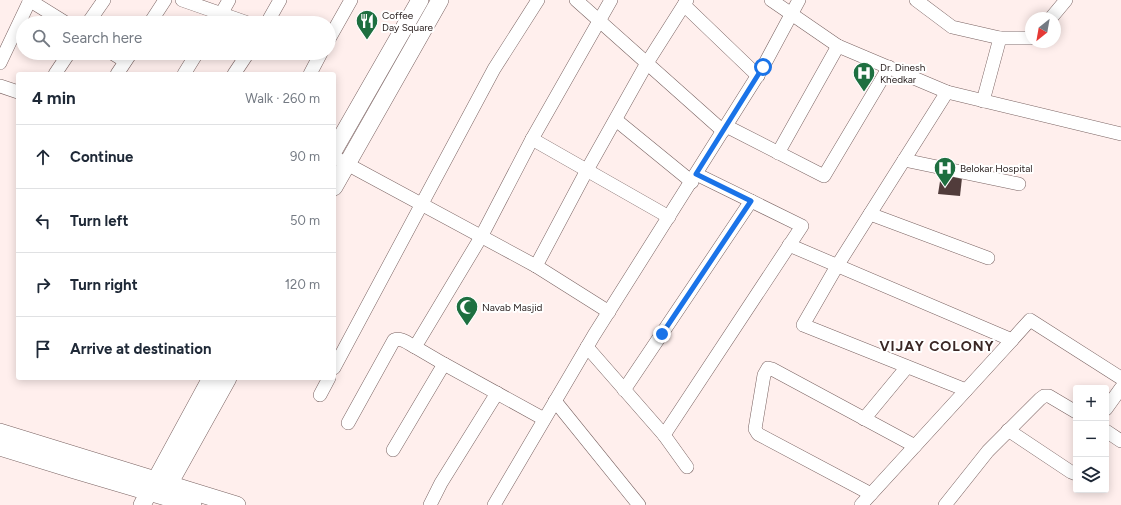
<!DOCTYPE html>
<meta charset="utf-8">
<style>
:root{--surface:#fff;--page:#f6f6f7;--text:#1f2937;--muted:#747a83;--line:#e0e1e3}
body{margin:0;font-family:Figtree,sans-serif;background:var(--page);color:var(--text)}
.controls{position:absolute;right:12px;bottom:12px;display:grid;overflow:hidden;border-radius:4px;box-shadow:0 2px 10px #0003}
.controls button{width:36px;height:36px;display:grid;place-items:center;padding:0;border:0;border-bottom:1px solid var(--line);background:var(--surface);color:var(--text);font:20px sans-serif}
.compass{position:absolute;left:1025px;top:12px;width:36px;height:36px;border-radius:50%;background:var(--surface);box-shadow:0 2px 10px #0003;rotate:211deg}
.stop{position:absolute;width:12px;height:12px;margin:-9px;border:3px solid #1a73e8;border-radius:50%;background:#fff}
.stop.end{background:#1a73e8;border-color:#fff;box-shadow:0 1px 4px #0008}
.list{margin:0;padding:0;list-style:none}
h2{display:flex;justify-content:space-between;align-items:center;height:52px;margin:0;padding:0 16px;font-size:17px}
h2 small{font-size:13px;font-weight:400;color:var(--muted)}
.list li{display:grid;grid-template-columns:26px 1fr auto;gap:12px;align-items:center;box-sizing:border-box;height:64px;padding:0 16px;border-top:1px solid var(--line)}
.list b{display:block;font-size:15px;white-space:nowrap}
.list em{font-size:13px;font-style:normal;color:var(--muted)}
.icon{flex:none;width:22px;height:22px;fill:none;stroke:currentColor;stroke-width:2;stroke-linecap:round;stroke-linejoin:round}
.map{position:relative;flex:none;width:1121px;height:505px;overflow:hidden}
.search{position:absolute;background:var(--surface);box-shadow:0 2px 10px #0003;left:16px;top:16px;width:320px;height:44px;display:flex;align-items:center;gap:10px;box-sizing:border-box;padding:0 14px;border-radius:22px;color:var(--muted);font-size:15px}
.panel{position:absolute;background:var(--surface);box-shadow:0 2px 10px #0003;left:16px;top:72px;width:320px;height:308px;border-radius:4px}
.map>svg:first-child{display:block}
</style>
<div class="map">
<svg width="1121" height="505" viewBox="0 0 1121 505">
<rect width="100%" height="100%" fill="#ffefed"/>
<polygon fill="#513c3b" points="941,175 962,178 960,196 938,194"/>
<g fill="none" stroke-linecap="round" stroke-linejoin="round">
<g stroke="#7a6362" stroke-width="14">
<g id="minor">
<polyline points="29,0 66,23"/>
<polyline points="182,0 248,23"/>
<polyline points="576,0 723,131"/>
<polyline points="771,0 838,46 947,92 1121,134"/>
<polyline points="916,0 952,27 1000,38"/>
<polyline points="684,5 758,76"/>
<polyline points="1051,18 1066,0"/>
<polyline points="88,23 104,0"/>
<polyline points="150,23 165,0"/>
<polyline points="216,23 229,0"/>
<polyline points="267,23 280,0"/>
<polyline points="329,39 351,0"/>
<polyline points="112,53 125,61"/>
<polyline points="0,63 30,0"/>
<polyline points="55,74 69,53"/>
<polyline points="117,74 131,53"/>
<polyline points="184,74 197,53"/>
<polyline points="234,74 248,53"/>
<polyline points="310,74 321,53"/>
<polyline points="0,86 18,92"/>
<polyline points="947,92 837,266 803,325 966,390"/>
<polyline points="983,101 1000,38 1031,38"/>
<polyline points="616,120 692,182"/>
<polyline points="726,126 824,176 889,67"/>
<polyline points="532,139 669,217"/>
<polyline points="778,153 838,46"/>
<polyline points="334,157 536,266"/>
<polyline points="904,160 1019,184"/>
<polyline points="870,214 988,258"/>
<polyline points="789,245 1012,340 861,505"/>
<polyline points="609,312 536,266 587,170 647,63 687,0"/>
<polyline points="1012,340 1030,320 1121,378"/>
<polyline points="587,347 664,435 802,226 696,174"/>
<polyline points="334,368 494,69 538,0"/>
<polyline points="624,390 751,201"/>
<polyline points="320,395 329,378"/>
<polyline points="555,401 639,505"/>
<polyline points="1106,409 1121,388"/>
<polyline points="544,419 444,364 415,347 481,237 532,139 611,0"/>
<polyline points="864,419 907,367"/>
<path d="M 348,423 L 394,340 C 401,337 409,344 415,347"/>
<polyline points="1008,430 1071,472 1076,474"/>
<polyline points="1106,431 1121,441"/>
<polyline points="664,435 687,467"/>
<polyline points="393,450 444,364"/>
<polyline points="871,494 758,434 755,429 764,375 768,368 772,369 915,446"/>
<polyline points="430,505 441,483 497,393"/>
<polyline points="494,505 594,335 763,67 799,0"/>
<polyline points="945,505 988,451 1040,399 1044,396 1049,396 1076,412"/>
</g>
</g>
<g stroke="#7a6362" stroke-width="18">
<g id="major">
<polyline points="334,150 420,0"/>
<polyline points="334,187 440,0"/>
<polyline points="0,432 237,505"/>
<polyline points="0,447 74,470 193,505"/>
<polyline points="164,493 228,378"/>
<polyline points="142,505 211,378"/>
</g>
</g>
<use href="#minor" stroke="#fff" stroke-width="13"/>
<use href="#major" stroke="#fff" stroke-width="17"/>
</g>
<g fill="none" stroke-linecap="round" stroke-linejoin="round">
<polyline stroke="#1a73e8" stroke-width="5" points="662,334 751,201 696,174 763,67"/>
</g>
<defs>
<g id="restaurant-pin" transform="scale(1.15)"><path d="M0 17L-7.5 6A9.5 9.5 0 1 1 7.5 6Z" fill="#1e6f40" stroke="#fff"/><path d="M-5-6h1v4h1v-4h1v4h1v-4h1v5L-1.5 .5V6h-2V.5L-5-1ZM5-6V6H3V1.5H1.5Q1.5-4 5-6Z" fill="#fff"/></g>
<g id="hospital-pin" transform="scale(1.15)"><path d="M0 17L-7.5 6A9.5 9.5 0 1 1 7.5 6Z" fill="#1e6f40" stroke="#fff"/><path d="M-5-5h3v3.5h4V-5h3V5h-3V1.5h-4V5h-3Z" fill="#fff"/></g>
<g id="mosque-pin" transform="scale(1.15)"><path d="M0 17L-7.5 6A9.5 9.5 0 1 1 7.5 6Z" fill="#1e6f40" stroke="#fff"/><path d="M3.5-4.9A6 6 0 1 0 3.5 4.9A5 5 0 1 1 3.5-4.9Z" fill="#fff"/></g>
</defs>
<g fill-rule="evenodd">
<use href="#restaurant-pin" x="367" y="21"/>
<use href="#hospital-pin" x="864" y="73"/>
<use href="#hospital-pin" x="945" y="168"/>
<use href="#mosque-pin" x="467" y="307"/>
</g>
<g text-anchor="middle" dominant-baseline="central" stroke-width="4" stroke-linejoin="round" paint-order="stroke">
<g font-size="10" fill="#281e1d" stroke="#fff" text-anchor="start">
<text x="382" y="15">Coffee<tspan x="382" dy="12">Day Square</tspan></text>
<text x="880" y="67">Dr. Dinesh<tspan x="880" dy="12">Khedkar</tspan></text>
<text x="960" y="168">Belokar Hospital</text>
<text x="482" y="307">Navab Masjid</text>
</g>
<g font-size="14" font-weight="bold" letter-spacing="1" fill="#3a2725" stroke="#fff">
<text x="937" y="346">VIJAY COLONY</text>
</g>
</g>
</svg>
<div class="controls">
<button>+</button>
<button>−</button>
<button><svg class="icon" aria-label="layers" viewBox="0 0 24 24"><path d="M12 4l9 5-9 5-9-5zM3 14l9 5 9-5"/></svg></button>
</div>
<svg class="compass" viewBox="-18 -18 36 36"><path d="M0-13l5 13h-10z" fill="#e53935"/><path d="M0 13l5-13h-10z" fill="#747a83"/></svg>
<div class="stop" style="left:763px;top:67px"></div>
<div class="stop end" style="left:662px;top:334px"></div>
<div class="search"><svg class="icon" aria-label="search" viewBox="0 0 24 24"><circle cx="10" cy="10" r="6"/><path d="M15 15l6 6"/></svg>Search here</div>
<section class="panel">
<h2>4 min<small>Walk · 260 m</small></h2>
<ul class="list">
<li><svg class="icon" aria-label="ahead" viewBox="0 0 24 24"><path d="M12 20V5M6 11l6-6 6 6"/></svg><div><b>Continue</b></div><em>90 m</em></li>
<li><svg class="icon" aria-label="left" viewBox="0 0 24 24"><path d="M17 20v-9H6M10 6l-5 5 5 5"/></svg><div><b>Turn left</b></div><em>50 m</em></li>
<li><svg class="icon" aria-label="right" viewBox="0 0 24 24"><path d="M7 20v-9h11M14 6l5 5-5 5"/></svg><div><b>Turn right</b></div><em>120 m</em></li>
<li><svg class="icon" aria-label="arrive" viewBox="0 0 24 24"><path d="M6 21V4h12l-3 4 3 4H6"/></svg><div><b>Arrive at destination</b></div></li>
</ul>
</section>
</div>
